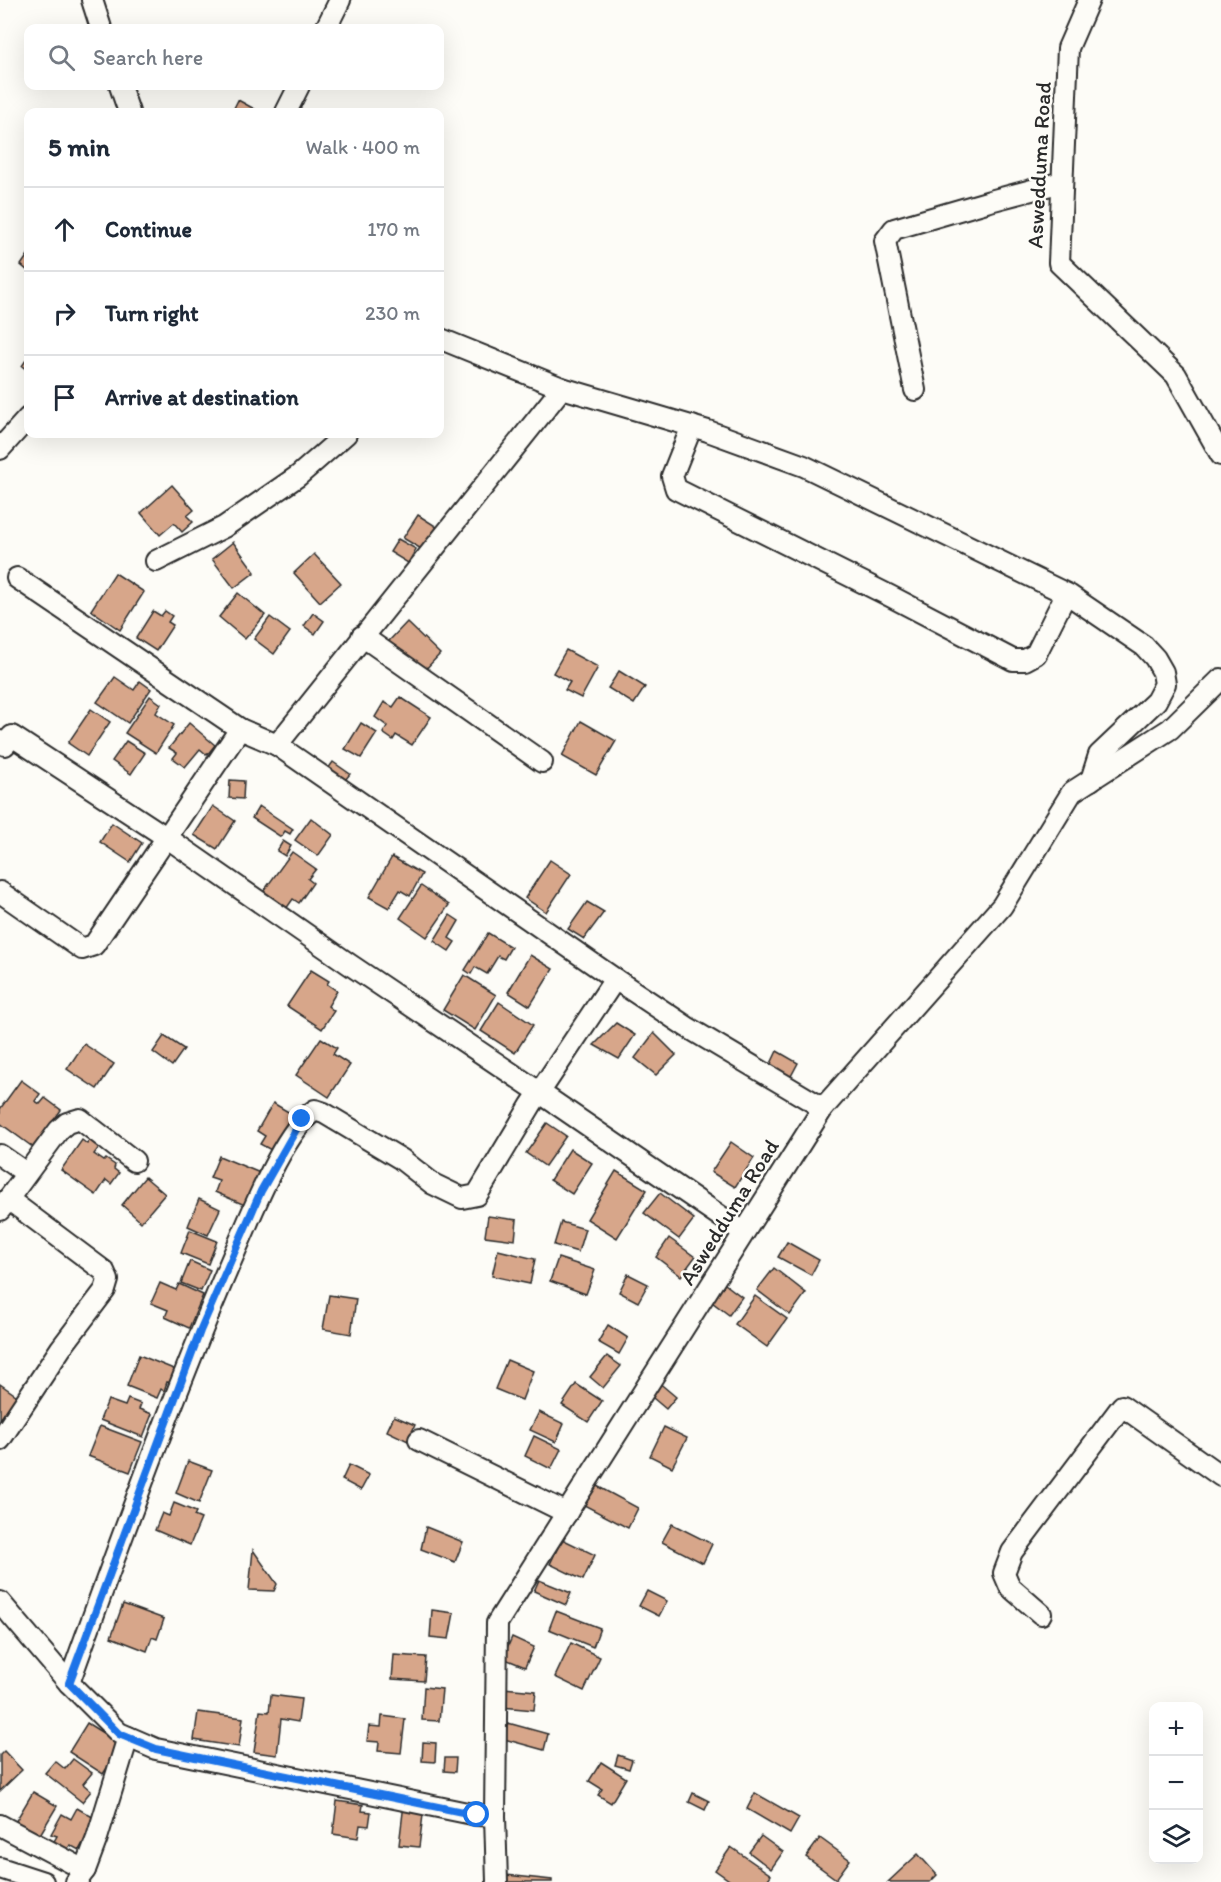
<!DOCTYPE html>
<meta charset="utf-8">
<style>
:root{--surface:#fff;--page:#f6f6f7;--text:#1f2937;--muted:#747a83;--line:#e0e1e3}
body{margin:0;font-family:Itim,sans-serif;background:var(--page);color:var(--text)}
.controls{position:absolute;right:18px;bottom:18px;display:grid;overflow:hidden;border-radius:12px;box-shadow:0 6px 24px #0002}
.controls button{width:54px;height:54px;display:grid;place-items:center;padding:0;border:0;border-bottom:2px solid var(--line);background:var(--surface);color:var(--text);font:30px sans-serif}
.stop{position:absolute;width:18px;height:18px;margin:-14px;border:4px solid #1a73e8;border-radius:50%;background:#fff}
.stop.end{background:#1a73e8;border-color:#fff;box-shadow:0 2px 6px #0008}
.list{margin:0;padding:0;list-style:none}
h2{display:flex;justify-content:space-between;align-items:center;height:78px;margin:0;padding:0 24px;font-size:26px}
h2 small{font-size:20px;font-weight:400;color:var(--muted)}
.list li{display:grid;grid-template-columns:39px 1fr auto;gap:18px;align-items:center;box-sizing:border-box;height:84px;padding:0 24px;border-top:2px solid var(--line)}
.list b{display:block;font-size:22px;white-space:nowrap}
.list em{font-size:20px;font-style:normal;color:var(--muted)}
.icon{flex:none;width:33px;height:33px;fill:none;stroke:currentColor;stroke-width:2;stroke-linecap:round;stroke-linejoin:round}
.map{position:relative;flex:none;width:1221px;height:1882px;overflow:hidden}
.search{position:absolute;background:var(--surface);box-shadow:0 6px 24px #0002;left:24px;top:24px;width:420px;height:66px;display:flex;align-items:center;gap:15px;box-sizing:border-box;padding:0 21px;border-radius:12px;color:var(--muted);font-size:22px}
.panel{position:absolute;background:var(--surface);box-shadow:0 6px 24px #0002;left:24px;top:108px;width:420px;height:330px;border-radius:12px}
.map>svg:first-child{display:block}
</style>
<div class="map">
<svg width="1221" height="1882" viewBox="0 0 1221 1882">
<rect width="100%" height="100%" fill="#fdfcf7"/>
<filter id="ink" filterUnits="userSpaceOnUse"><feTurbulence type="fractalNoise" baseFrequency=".0167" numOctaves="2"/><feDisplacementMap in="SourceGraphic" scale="12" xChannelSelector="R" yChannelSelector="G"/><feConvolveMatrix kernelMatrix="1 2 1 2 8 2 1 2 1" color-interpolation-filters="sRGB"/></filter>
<g filter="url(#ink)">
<g fill="#d7a68a" stroke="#2b2b2b" stroke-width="1.5">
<polygon points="238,100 258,111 257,112 232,112"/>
<polygon points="28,255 28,271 21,265"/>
<polygon points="28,357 28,371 22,366"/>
<polygon points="172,485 194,510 187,516 193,522 182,532 174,523 160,535 141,513"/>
<polygon points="418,515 437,527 423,550 403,538"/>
<polygon points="398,539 416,549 408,563 390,552"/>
<polygon points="233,542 255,572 234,588 212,559"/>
<polygon points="314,554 341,583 320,602 294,573"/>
<polygon points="115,573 144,592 120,630 91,610"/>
<polygon points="238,593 265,615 245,639 219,617"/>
<polygon points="153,611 161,616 165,611 172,616 168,622 173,625 156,651 136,638"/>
<polygon points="313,613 324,621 315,634 304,626"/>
<polygon points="270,617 290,632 274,654 254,639"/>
<polygon points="407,622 440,654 422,673 388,642"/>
<polygon points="566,650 598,667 581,698 565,690 570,682 553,673"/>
<polygon points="619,671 645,687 634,704 608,688"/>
<polygon points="115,677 134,690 140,681 151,689 128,723 97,702"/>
<polygon points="150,696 161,704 156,713 174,725 156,753 125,733"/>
<polygon points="400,697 431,717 412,745 396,735 393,740 383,733 387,726 375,717 384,702 393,707"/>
<polygon points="91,709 110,722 87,756 68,743"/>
<polygon points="581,721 616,741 596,775 562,756"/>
<polygon points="189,723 215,745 207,755 200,749 185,767 173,758 177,753 169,748"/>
<polygon points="361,723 377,733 361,758 345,749"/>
<polygon points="126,741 145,753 131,774 112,761"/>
<polygon points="333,762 350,774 341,785 325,773"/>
<polygon points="230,780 244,781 243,799 229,798"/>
<polygon points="213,806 235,821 217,849 194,835"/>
<polygon points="259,806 293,829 290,834 285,831 281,837 252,818"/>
<polygon points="311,818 333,835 318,856 295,840"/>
<polygon points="112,823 142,843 130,862 100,842"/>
<polygon points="283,841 291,846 285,856 277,851"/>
<polygon points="292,852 316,869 308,879 313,883 299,903 293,899 286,909 263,892"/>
<polygon points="392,857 422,874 410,896 400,890 389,908 369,897"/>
<polygon points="550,860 571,874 546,912 525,898"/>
<polygon points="421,886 449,905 427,937 400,918"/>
<polygon points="587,902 604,912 584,939 568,929"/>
<polygon points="450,915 459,921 449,938 455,942 449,951 434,941"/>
<polygon points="488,933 511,947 504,959 498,956 487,974 475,967 471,974 465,970"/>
<polygon points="530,955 553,969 530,1006 508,992"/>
<polygon points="311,970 329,981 327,984 337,991 328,1006 334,1011 322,1029 287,1006"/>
<polygon points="464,975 496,995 475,1030 443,1010"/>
<polygon points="499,1002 533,1025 515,1053 481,1031"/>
<polygon points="616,1023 635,1035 619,1059 594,1045"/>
<polygon points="654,1033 676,1055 656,1075 635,1058"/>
<polygon points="164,1036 184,1049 172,1066 153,1052"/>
<polygon points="321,1038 337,1048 333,1054 350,1065 329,1097 296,1075"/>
<polygon points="84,1044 114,1064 97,1089 67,1069"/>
<polygon points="777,1051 798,1063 790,1078 769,1068"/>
<polygon points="21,1080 40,1094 35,1101 40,1104 45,1098 61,1110 34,1148 0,1123 0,1109"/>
<polygon points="273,1103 297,1117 273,1151 260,1144 265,1136 257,1131"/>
<polygon points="547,1123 566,1136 545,1166 526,1153"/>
<polygon points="90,1139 100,1146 94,1154 104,1161 106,1159 115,1165 114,1169 119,1173 111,1184 106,1180 96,1195 61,1170 82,1140 87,1144"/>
<polygon points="731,1142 754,1158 735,1187 711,1172"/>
<polygon points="570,1149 592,1163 572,1194 550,1180"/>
<polygon points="219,1156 260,1173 247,1206 215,1192 219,1181 210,1178"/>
<polygon points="616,1171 647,1190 617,1238 587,1219"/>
<polygon points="145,1177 165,1194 141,1222 122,1205"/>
<polygon points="660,1193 694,1219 679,1239 644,1213"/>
<polygon points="199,1199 220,1209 208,1235 188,1226"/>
<polygon points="488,1216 517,1220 515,1240 485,1236"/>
<polygon points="561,1222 585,1229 578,1252 554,1245"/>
<polygon points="190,1230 217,1241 208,1264 181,1253"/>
<polygon points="669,1238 695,1257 681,1276 656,1257"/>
<polygon points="787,1242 819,1260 811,1275 778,1257"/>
<polygon points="498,1250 535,1259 530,1284 492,1276"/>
<polygon points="558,1258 595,1270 586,1294 550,1281"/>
<polygon points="190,1261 210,1270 201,1291 181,1283"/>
<polygon points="774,1268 806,1293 790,1315 757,1290"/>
<polygon points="628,1274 648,1284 638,1302 619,1292"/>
<polygon points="721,1281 742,1297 729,1315 708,1299"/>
<polygon points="160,1283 176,1290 179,1284 203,1295 189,1328 165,1317 168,1310 151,1303"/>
<polygon points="329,1295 356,1299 351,1334 323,1329"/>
<polygon points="755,1296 787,1319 767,1347 735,1324"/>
<polygon points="608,1325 628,1338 619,1354 598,1342"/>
<polygon points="139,1355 176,1370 171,1383 167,1382 164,1391 161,1389 157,1398 127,1386"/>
<polygon points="607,1356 621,1366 603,1388 590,1377"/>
<polygon points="507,1360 533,1371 522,1400 495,1389"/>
<polygon points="657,1381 676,1397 666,1409 647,1393"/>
<polygon points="0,1384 17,1396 0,1420"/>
<polygon points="576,1384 602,1401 588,1422 562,1405"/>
<polygon points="128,1399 141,1404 139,1409 152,1414 143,1437 100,1420 108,1400 125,1406"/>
<polygon points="539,1412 564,1424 556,1442 530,1430"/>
<polygon points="394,1416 415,1425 408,1441 387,1431"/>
<polygon points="100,1426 142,1442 130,1472 88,1456"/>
<polygon points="664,1427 687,1438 672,1467 650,1456"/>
<polygon points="534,1436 561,1449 551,1469 525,1456"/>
<polygon points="188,1461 212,1470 199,1503 176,1493"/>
<polygon points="349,1465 369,1475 361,1490 342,1480"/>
<polygon points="595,1485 638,1508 628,1528 584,1505"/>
<polygon points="174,1503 196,1512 194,1516 201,1519 190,1545 155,1530 162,1513 169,1516"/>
<polygon points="672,1524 712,1544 703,1563 662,1542"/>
<polygon points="426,1527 463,1542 455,1562 421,1549"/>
<polygon points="562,1539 595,1555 583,1580 550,1564"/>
<polygon points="253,1550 277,1584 274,1591 249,1590"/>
<polygon points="539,1580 571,1593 566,1605 534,1591"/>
<polygon points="647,1591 667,1601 659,1616 639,1606"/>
<polygon points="123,1604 164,1619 157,1639 152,1637 147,1651 111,1637"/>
<polygon points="432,1610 454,1613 449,1639 430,1637"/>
<polygon points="556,1611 600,1628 593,1647 549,1629"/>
<polygon points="512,1637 534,1647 525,1667 503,1658"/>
<polygon points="571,1643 600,1657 584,1691 555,1677"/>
<polygon points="394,1655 426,1657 424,1681 392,1679"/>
<polygon points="424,1687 442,1689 439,1721 422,1720"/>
<polygon points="503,1688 536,1691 534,1710 502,1707"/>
<polygon points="271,1695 301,1699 298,1722 281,1719 277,1755 254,1752 260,1711 269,1712"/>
<polygon points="198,1712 243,1718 239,1747 194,1740"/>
<polygon points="382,1716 405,1719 401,1753 378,1751 379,1742 367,1741 369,1726 381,1727"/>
<polygon points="87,1723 122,1745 103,1774 69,1752"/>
<polygon points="508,1723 548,1734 544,1750 504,1739"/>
<polygon points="423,1742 436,1743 435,1762 422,1761"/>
<polygon points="4,1751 22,1770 0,1791 0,1755"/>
<polygon points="618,1755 632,1760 629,1769 615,1765"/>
<polygon points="445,1758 456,1758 455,1772 444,1771"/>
<polygon points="73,1759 92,1773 83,1784 91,1791 82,1802 45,1773 55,1761 65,1769"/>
<polygon points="601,1762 626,1778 611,1803 598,1795 602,1789 589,1781"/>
<polygon points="33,1792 57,1806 38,1838 14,1824"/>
<polygon points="693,1793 709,1801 705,1810 689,1802"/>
<polygon points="755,1793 799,1818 790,1834 747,1809"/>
<polygon points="337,1801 363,1805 362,1811 371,1812 369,1826 360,1825 358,1838 333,1834"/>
<polygon points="404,1804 424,1807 419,1847 399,1845"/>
<polygon points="77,1808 96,1819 79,1850 70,1845 66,1852 52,1845 57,1836 51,1834 62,1814 71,1819"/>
<polygon points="761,1836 783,1852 771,1869 749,1852"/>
<polygon points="820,1838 850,1860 836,1879 806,1857"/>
<polygon points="731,1847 771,1875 766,1882 732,1882 715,1870"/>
<polygon points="918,1854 937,1875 930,1882 888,1882"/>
<polygon points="506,1875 552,1880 552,1882 506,1882"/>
</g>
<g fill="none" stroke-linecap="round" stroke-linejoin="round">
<g stroke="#2b2b2b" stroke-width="24">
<g id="minor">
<polyline points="92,0 101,28"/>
<polyline points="1089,0 1068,48 1059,263 1176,375 1221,455"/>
<polyline points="326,28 340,0"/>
<polyline points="120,86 129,112"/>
<polyline points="286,112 299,86"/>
<polyline points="440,341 441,339 562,388"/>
<polyline points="915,390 885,241 894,229 990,201 1062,182"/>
<polyline points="692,426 672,476 676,489 890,596 1013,660 1025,660 1036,654 1066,594"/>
<polyline points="0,449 28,418"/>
<polyline points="156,561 224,527 298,476 346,434"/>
<polyline points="17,578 240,729 277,745"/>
<polyline points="362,636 542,762"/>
<polyline points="0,741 5,745 12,736 166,837 349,964 539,1092 739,1229"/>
<polyline points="0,892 82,949 94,945 240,729"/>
<polyline points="823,1108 687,1027 615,979 277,745 562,388 708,431 804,466 1069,595 1144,646 1155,658 1163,672 1165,684 1156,701 1099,755 1091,780"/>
<polyline points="0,1155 26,1173"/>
<polyline points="0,1210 59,1130 67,1123 80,1119 134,1161"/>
<polyline points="0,1440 61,1348 105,1290 108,1280 104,1271 8,1199"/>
<polyline points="419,1440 567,1513"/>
<polyline points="0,1602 69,1683 119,1733 156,1749 477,1815 495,1816"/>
<polyline points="1041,1614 1010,1587 1004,1573 1012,1552 1122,1406 1221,1476"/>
<path d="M 69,1683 C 122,1536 175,1390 237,1247 C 253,1211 284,1131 315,1110 L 324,1113 L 401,1159 L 433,1184 L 462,1198 L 477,1195 L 531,1105 L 615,979"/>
<polyline points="0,1825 85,1870"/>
<polyline points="0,1868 43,1882"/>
<polyline points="76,1882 85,1870 97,1838 128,1737"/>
<polyline points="497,1882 495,1816 497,1623 823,1108 1002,906 1072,792 1170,729 1221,679"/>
</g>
</g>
<use href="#minor" stroke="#fdfcf7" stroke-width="20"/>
</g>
</g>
<g fill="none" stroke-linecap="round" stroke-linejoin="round" filter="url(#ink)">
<polyline stroke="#1a73e8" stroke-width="8" points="302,1119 261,1191 200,1331 69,1683 119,1734 156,1749 477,1815"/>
</g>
<g text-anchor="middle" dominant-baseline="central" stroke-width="5" stroke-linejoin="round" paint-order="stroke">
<g font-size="22" fill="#2b2b2b" stroke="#fdfcf7">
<text transform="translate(1039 165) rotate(-87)">Aswedduma Road</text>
<text transform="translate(729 1212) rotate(-58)">Aswedduma Road</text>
</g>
</g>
</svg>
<div class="controls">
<button>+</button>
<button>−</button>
<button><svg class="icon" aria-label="layers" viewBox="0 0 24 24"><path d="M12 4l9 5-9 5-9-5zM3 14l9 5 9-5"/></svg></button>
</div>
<div class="stop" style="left:477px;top:1815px"></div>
<div class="stop end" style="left:302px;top:1119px"></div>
<div class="search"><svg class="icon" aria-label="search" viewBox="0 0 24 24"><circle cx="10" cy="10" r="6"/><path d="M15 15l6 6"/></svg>Search here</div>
<section class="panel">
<h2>5 min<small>Walk · 400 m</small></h2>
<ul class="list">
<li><svg class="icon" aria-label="ahead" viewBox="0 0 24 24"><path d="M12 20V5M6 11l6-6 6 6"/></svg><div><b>Continue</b></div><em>170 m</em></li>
<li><svg class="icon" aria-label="right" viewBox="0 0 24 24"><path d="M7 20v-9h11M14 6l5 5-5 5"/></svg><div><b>Turn right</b></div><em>230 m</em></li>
<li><svg class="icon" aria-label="arrive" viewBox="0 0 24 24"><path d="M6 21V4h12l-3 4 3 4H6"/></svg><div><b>Arrive at destination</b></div></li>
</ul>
</section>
</div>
